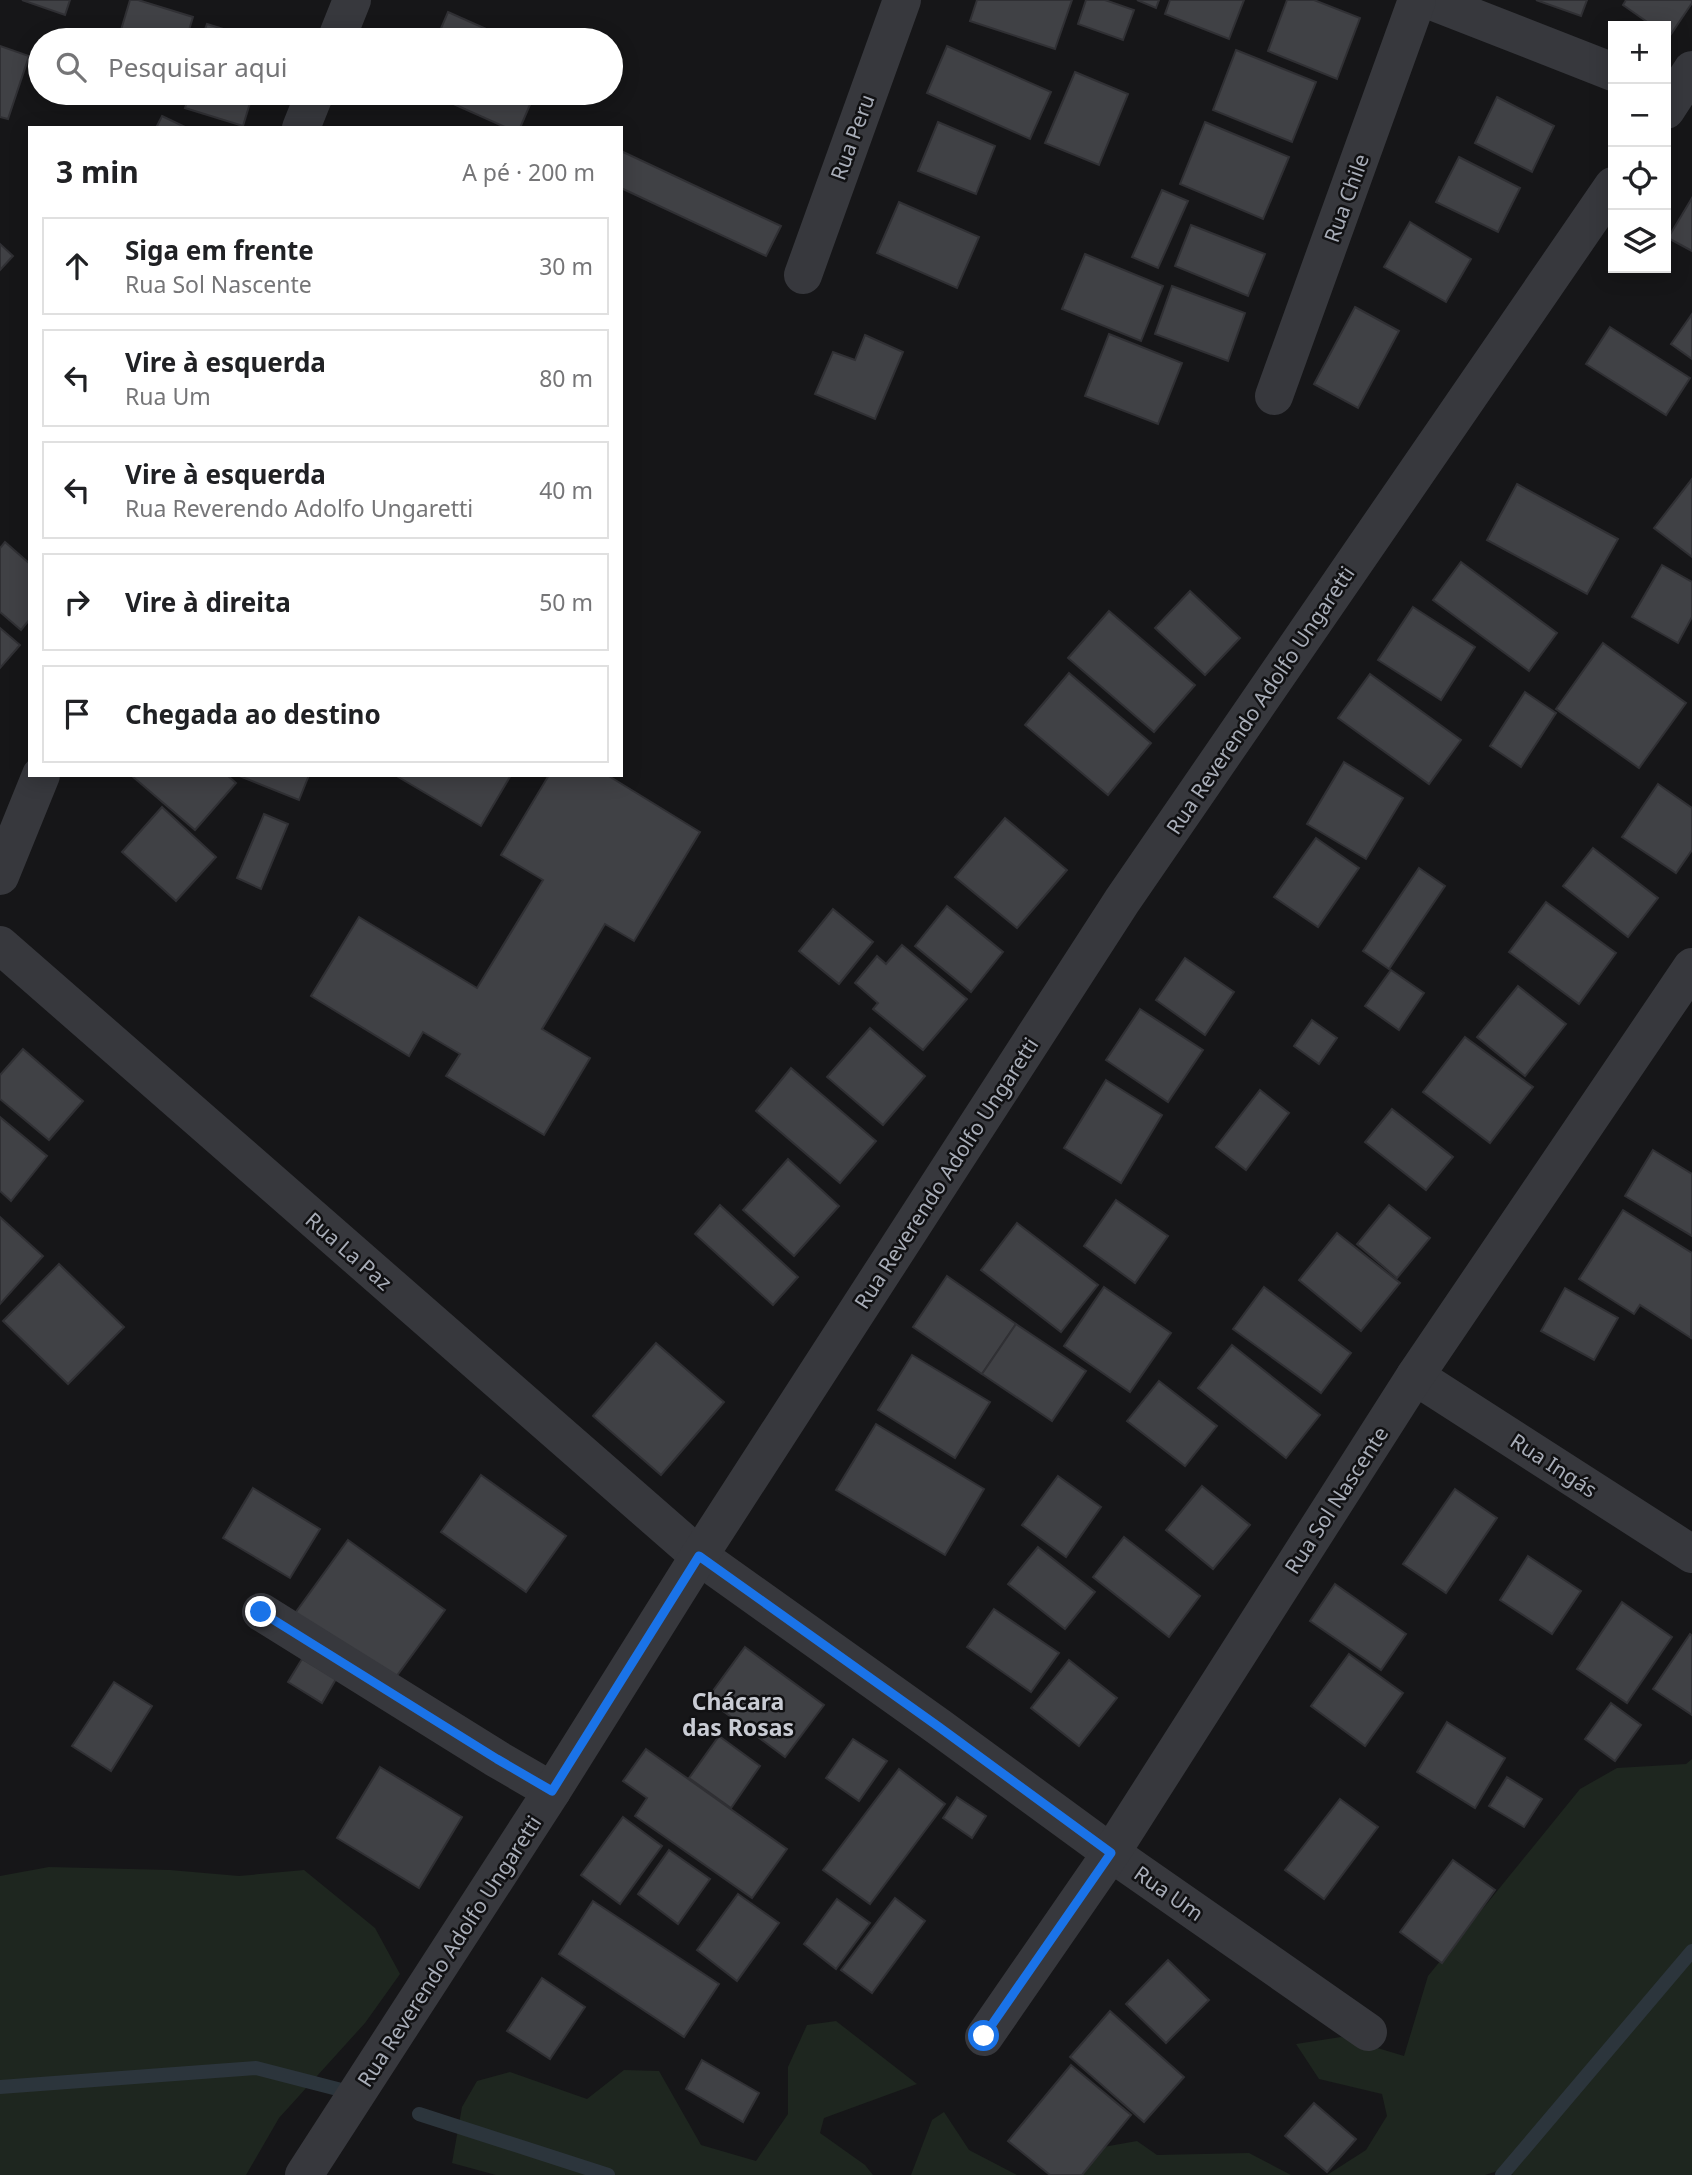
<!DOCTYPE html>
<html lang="pt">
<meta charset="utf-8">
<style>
:root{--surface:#fff;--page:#f2f2f2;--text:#202124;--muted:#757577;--line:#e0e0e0}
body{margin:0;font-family:"Noto Sans",sans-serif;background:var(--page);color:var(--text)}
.controls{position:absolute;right:21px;top:21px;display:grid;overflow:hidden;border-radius:0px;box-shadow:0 4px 18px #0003}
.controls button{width:63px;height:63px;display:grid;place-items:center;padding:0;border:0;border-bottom:2px solid var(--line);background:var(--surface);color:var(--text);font:35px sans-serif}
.stop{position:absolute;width:21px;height:21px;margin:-16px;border:5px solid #1a73e8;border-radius:50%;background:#fff}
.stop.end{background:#1a73e8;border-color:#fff;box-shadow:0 2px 7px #0008}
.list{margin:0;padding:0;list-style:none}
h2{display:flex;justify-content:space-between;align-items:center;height:91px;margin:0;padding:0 28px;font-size:30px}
h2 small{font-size:23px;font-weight:400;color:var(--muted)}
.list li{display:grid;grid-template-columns:46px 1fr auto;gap:21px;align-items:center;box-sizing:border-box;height:98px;margin:0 14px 14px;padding:0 14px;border:2px solid var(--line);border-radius:0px}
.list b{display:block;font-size:26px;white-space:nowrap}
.list p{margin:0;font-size:23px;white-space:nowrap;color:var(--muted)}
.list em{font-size:23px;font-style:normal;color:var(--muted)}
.icon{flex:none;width:38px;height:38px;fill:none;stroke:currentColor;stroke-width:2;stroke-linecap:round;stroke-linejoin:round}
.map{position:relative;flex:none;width:1692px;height:2175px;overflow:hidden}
.search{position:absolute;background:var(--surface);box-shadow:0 4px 18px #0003;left:28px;top:28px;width:595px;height:77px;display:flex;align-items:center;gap:18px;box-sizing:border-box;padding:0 24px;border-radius:38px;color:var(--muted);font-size:26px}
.panel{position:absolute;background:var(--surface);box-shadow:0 4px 18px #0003;left:28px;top:126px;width:595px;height:651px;border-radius:0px}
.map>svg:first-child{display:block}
</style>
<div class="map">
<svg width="1692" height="2175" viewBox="0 0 1692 2175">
<rect width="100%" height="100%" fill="#161618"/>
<g fill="#1e261f">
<polygon points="1692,1759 1692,2175 1513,2175 1504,2169 1485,2175 1327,2175 1366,2150 1387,2116 1382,2094 1319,2079 1296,2044 1341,2037 1404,2056 1428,1976 1580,1789 1617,1768 1686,1764"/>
<polygon points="49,1867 170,1870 239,1876 304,1870 375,1928 400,1974 365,2023 279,2118 246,2175 0,2175 0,1876"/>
<polygon points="836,2021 917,2084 824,2118 820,2133 865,2165 873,2175 496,2175 452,2163 462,2107 477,2081 510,2072 587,2099 624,2070 659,2071 701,2145 756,2161 788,2114 788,2067 807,2025"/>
<polygon points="944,2112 969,2150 1017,2175 911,2175 932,2120"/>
<polygon points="1137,2141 1157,2155 1249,2153 1291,2175 1051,2175 1092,2149"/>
</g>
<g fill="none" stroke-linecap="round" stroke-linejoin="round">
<g stroke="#2c353c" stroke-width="14">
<polyline points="0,2087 256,2068 353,2093"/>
<polyline points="419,2114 608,2175"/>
<polyline points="1502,2175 1692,1951"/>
</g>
</g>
<g fill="#404145" stroke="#303034" stroke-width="2">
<polygon points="22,0 70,0 65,15"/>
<polygon points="130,0 138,0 193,17 186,40 118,40"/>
<polygon points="977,0 1072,0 1055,49 970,21"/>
<polygon points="1086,0 1105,0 1134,10 1123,40 1078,24"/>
<polygon points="1137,0 1159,0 1156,8"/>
<polygon points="1170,0 1244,0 1229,39 1165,14"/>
<polygon points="1287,0 1314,0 1360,18 1337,79 1268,51"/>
<polygon points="1536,0 1587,0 1581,16"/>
<polygon points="1626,0 1692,0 1692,3 1669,37 1666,35 1666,26 1653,26 1623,5"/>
<polygon points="448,12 511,40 436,40"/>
<polygon points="207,24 233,32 231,40 201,40"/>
<polygon points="0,46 29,56 8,119 0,117"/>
<polygon points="947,46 1051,92 1030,139 927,93"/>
<polygon points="1236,50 1316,82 1292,142 1213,110"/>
<polygon points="1075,72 1128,94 1099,165 1045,143"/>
<polygon points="190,93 253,93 243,126 185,108"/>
<polygon points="429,93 535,93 520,128 507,128"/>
<polygon points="1497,97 1554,126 1532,172 1475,143"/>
<polygon points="162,116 187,128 156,128"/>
<polygon points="938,122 995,146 976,194 918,171"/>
<polygon points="1205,122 1289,157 1263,219 1180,184"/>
<polygon points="621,151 781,226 766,256 621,188"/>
<polygon points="1459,157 1520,188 1498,232 1436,202"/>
<polygon points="1162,190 1188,201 1158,268 1132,257"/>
<polygon points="1692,198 1692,251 1668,238"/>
<polygon points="899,202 979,237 957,288 877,253"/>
<polygon points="1410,222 1471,259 1446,302 1384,267"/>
<polygon points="1191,225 1265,254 1248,296 1175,266"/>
<polygon points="0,244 13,256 0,270"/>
<polygon points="1085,254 1163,286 1141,341 1062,309"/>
<polygon points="1172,286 1245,313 1228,361 1155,334"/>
<polygon points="1355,307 1399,331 1358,408 1314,384"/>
<polygon points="1692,314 1692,359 1671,344"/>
<polygon points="1610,327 1690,378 1666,415 1586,364"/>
<polygon points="1109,334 1182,363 1158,424 1085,396"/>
<polygon points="865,335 903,352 875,419 815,394 833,352 855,360"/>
<polygon points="1692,479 1692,557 1654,528"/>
<polygon points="1517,484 1618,539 1587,594 1487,540"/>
<polygon points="5,542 30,564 30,619 21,630 0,612 0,548"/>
<polygon points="1461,562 1557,633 1529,671 1433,600"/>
<polygon points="1662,565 1692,582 1692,617 1678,643 1632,617"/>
<polygon points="1190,591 1240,638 1205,675 1155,628"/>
<polygon points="1413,607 1475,647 1441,700 1378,660"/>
<polygon points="1109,611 1195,685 1154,732 1068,658"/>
<polygon points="0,628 20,645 0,668"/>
<polygon points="1603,643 1686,703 1639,768 1556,709"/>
<polygon points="1069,673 1151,743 1108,795 1025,725"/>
<polygon points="1370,674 1461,740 1429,784 1338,718"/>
<polygon points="1525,692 1556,713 1521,767 1490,746"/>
<polygon points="1344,762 1403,798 1366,859 1307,824"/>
<polygon points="227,775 236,783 195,830 132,776"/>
<polygon points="237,775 309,775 299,800"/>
<polygon points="395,775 511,775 481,826"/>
<polygon points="549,775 607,775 700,832 634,941 605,924 542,1029 590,1058 544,1135 446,1076 460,1054 423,1032 409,1056 311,996 359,917 477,988 543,880 501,855"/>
<polygon points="1658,784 1692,808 1692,850 1676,873 1622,837"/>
<polygon points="162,807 216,857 176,901 122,852"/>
<polygon points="264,814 288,824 261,889 237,878"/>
<polygon points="1005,818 1067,870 1017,928 955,877"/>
<polygon points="1316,838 1359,868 1318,927 1274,897"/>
<polygon points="1593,848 1658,898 1628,937 1563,886"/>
<polygon points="1419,868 1445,886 1389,969 1363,951"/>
<polygon points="1546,902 1616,953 1579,1004 1509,952"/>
<polygon points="947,906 1003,952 971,992 915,946"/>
<polygon points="833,909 873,942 839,984 799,951"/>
<polygon points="902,945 967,999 923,1050 873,1009 878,1003 855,983 877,956 886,964"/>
<polygon points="1185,958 1234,992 1205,1035 1156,1000"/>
<polygon points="1391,970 1424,993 1399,1030 1365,1006"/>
<polygon points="1518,986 1566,1024 1525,1076 1477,1037"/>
<polygon points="1140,1009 1203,1050 1168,1102 1106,1060"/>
<polygon points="1312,1020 1337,1038 1319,1064 1294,1046"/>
<polygon points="870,1028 925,1076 883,1125 827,1077"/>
<polygon points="1465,1037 1533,1087 1490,1143 1423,1092"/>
<polygon points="23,1049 83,1101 49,1140 0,1099 0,1075"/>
<polygon points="791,1068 876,1141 840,1183 756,1111"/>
<polygon points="1106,1080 1162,1115 1121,1183 1064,1148"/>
<polygon points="1260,1090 1289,1113 1246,1170 1216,1147"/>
<polygon points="1392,1109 1453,1157 1426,1190 1365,1142"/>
<polygon points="0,1117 47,1156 11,1201 0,1191"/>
<polygon points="1653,1150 1692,1174 1692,1236 1625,1196"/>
<polygon points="788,1159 839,1206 794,1256 743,1210"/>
<polygon points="1116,1200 1168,1236 1135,1283 1084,1246"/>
<polygon points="720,1205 798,1277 773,1305 695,1234"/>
<polygon points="1389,1205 1430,1238 1397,1278 1357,1244"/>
<polygon points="1623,1210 1692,1253 1691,1338 1640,1305 1634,1314 1579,1279"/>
<polygon points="0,1217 43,1256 0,1304"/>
<polygon points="1017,1223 1098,1285 1061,1332 981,1270"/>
<polygon points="1337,1233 1400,1283 1361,1331 1299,1280"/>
<polygon points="59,1264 124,1327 68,1384 3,1321"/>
<polygon points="947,1276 1016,1324 982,1374 913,1327"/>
<polygon points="1104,1287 1171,1333 1130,1392 1064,1346"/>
<polygon points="1264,1287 1351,1353 1321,1393 1233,1329"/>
<polygon points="1565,1288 1618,1318 1594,1360 1541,1331"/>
<polygon points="1016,1324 1086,1371 1052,1421 982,1374"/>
<polygon points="656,1343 724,1402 661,1475 593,1416"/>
<polygon points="1232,1345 1320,1415 1286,1458 1198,1388"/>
<polygon points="912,1355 990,1402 955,1458 878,1410"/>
<polygon points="1159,1381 1217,1426 1185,1466 1127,1421"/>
<polygon points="876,1424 984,1489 945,1555 836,1490"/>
<polygon points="481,1475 566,1536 526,1592 441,1532"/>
<polygon points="1058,1476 1101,1507 1066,1557 1022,1525"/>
<polygon points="1202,1486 1250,1525 1213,1569 1166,1530"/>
<polygon points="253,1488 320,1529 290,1578 223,1538"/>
<polygon points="1455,1489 1497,1518 1446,1593 1403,1564"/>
<polygon points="1124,1537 1200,1596 1169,1637 1093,1577"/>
<polygon points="348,1540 445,1610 390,1685 293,1616"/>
<polygon points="1038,1547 1095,1592 1065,1629 1008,1584"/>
<polygon points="1528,1556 1581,1591 1552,1634 1500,1600"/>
<polygon points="1335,1584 1406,1634 1381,1670 1310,1621"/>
<polygon points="1622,1602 1672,1637 1627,1703 1577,1669"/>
<polygon points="994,1609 1059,1653 1031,1692 967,1647"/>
<polygon points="1690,1634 1692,1636 1692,1715 1653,1689"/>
<polygon points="745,1647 824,1705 785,1757 707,1699"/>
<polygon points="1349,1654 1403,1693 1365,1746 1311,1706"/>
<polygon points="302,1659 336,1679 322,1703 288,1682"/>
<polygon points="1069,1660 1117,1698 1079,1746 1031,1708"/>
<polygon points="114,1682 152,1706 111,1771 72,1746"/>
<polygon points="1611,1703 1641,1725 1615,1761 1585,1739"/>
<polygon points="1447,1722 1505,1758 1475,1808 1417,1772"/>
<polygon points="719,1736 760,1766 731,1808 689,1778"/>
<polygon points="853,1739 887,1761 859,1801 826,1778"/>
<polygon points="646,1749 787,1849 752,1898 635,1816 647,1798 623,1781"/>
<polygon points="380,1767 462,1817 419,1888 337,1838"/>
<polygon points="899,1769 945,1804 870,1904 823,1870"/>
<polygon points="1507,1777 1542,1799 1524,1827 1489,1806"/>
<polygon points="957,1797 986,1816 972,1838 943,1818"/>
<polygon points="1340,1799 1378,1827 1324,1899 1285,1870"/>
<polygon points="623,1817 662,1846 620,1904 581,1875"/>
<polygon points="669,1850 710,1879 678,1924 638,1894"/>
<polygon points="1453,1860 1495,1890 1442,1963 1400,1932"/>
<polygon points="738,1894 779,1923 737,1981 697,1950"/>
<polygon points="895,1898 925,1921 872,1993 841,1970"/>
<polygon points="837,1899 870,1923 836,1969 804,1944"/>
<polygon points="593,1901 719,1984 684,2037 559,1954"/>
<polygon points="1168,1960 1209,2000 1166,2043 1126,2004"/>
<polygon points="542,1978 585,2007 550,2059 507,2031"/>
<polygon points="1110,2011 1184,2077 1144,2122 1070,2057"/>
<polygon points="702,2060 759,2093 743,2122 686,2089"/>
<polygon points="1071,2065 1131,2115 1082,2175 1050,2175 1008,2141"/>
<polygon points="1314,2103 1356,2139 1327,2172 1285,2136"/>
</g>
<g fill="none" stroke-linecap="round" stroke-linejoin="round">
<g stroke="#37383d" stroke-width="38">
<polyline points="1429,0 1613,72"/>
<polyline points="336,40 352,0"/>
<polyline points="1666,110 1692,70"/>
<polyline points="301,128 315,93"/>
<polyline points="803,275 902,0"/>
<polyline points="1274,396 1417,0"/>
<polyline points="0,876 41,775"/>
<polyline points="0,945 699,1556 939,1727 1111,1853 1368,2032"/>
<polyline points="1415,1376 1692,1554"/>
<polyline points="261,1612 497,1759 552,1791"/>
<polyline points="984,2037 1111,1853 1415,1376 1692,967"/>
<polyline points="304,2175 552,1791 699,1556 1122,901 1613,186"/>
</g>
</g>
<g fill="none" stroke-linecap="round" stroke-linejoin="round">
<polyline stroke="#1a73e8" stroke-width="9" points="261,1612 497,1759 552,1791 699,1556 939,1727 1111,1853 984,2036"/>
</g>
<g text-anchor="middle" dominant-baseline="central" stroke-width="5" stroke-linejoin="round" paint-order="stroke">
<g font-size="21" fill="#a8adb8" stroke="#111113">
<text transform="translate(852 137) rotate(-70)">Rua Peru</text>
<text transform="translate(1346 198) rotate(-70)">Rua Chile</text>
<text transform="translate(1260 700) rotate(-56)">Rua Reverendo Adolfo Ungaretti</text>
<text transform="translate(946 1173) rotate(-57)">Rua Reverendo Adolfo Ungaretti</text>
<text transform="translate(349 1251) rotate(41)">Rua La Paz</text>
<text transform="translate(1554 1465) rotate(33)">Rua Ingás</text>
<text transform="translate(1336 1500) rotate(-57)">Rua Sol Nascente</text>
<text transform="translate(1169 1893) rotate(35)">Rua Um</text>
<text transform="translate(449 1951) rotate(-57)">Rua Reverendo Adolfo Ungaretti</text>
</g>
<g font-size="23" font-weight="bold" fill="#c9ccd4" stroke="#111113">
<text x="738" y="1701">Chácara<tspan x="738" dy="26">das Rosas</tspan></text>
</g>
</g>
</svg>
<div class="controls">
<button>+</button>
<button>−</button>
<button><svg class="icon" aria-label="locate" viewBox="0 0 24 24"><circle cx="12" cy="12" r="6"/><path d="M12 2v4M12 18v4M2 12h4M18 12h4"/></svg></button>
<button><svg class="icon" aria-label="layers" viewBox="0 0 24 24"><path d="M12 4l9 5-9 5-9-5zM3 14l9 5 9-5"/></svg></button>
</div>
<div class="stop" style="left:984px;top:2036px"></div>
<div class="stop end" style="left:261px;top:1612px"></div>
<div class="search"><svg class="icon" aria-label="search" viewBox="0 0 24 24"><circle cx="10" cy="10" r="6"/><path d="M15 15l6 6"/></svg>Pesquisar aqui</div>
<section class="panel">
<h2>3 min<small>A pé · 200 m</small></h2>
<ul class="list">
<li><svg class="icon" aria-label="ahead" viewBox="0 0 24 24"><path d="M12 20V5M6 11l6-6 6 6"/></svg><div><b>Siga em frente</b><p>Rua Sol Nascente</p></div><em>30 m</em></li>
<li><svg class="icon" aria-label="left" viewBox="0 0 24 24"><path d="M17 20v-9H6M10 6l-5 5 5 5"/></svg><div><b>Vire à esquerda</b><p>Rua Um</p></div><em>80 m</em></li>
<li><svg class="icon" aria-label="left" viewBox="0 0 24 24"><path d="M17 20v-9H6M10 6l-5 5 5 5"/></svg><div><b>Vire à esquerda</b><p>Rua Reverendo Adolfo Ungaretti</p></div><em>40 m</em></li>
<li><svg class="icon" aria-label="right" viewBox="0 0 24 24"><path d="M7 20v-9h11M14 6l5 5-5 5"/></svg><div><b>Vire à direita</b></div><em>50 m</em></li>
<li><svg class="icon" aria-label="arrive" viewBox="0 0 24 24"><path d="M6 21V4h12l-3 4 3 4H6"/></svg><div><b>Chegada ao destino</b></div></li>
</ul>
</section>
</div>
